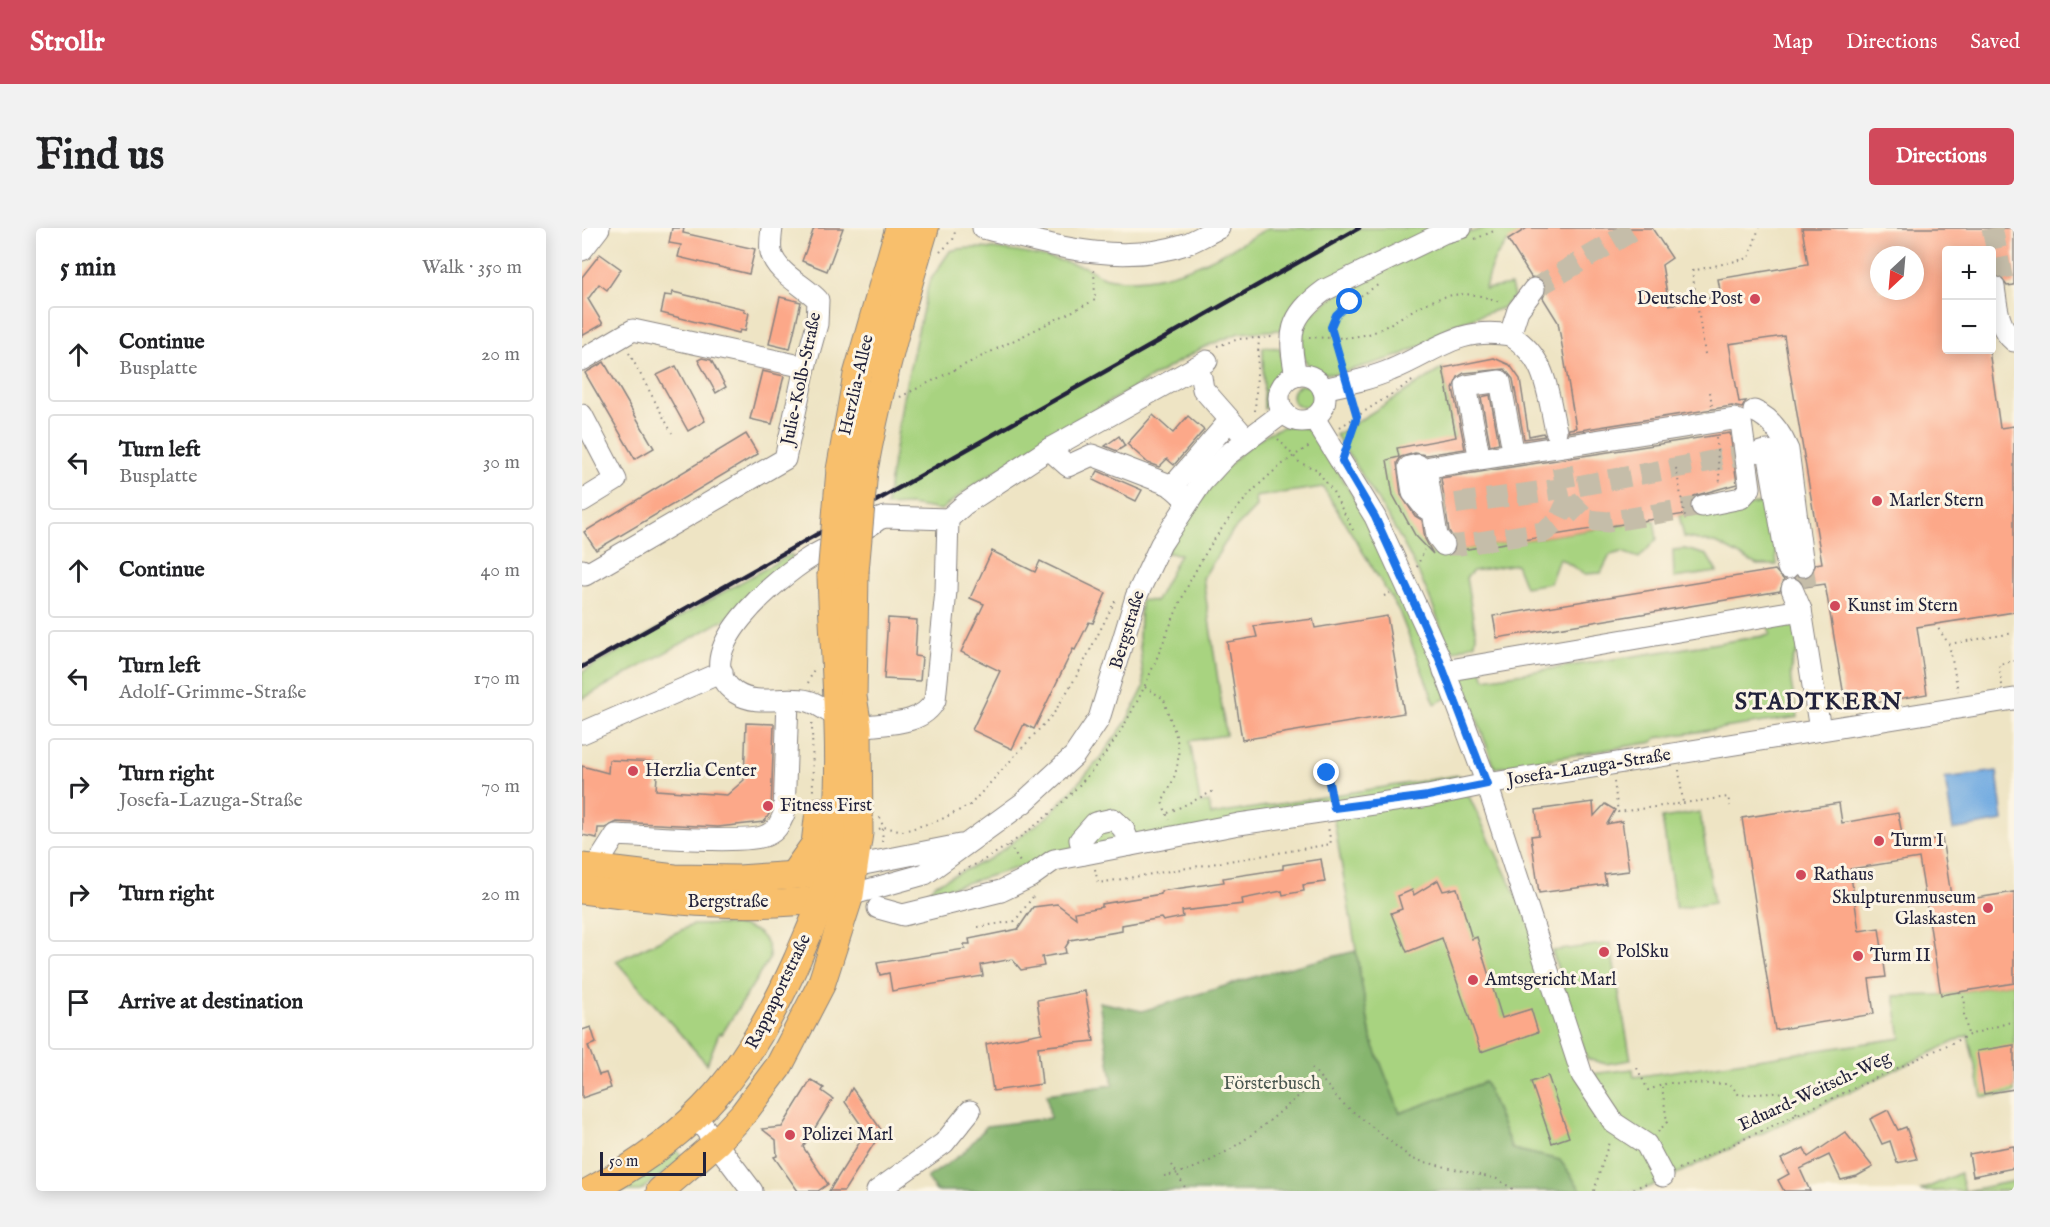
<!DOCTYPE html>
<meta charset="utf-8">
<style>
:root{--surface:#fff;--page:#f2f2f2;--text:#202124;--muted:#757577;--line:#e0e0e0;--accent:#d1495b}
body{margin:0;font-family:"IM FELL English",serif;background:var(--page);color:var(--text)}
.controls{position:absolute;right:18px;top:18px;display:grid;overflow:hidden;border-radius:6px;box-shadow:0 3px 15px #0003}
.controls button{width:54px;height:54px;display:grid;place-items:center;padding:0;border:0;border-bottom:2px solid var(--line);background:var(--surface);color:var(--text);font:30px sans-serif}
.compass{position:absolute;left:1288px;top:18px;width:54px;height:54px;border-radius:50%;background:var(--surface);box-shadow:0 3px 15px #0003;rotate:206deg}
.scale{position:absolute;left:18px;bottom:15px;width:106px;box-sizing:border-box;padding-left:6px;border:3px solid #22223b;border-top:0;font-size:16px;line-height:21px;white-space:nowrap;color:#22223b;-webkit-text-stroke:4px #fcf5e5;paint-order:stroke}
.stop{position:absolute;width:18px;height:18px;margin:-14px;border:4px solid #1a73e8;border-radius:50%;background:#fff}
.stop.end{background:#1a73e8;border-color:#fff;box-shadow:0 2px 6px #0008}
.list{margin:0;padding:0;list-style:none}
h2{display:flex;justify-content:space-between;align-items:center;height:78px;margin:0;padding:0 24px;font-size:26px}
h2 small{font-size:20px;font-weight:400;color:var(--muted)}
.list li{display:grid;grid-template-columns:39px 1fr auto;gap:18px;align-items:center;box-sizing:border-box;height:96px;margin:0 12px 12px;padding:0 12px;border:2px solid var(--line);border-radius:6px}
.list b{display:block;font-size:22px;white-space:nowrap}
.list p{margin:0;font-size:20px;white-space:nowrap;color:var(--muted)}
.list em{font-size:20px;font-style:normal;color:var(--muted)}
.icon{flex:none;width:33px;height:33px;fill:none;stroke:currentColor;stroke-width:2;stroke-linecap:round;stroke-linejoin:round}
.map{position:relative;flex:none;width:1432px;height:963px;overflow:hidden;border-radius:6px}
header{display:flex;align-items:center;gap:36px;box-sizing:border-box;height:84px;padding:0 30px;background:var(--accent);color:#fff}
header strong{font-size:28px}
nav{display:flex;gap:33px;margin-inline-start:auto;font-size:21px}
.intro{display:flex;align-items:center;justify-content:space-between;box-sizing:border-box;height:144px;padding:0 36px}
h1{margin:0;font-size:42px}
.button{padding:15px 27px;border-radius:6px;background:var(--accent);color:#fff;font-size:21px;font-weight:700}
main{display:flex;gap:36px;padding:0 36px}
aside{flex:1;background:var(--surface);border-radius:6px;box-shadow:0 3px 15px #0003}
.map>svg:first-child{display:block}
</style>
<header>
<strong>Strollr</strong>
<nav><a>Map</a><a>Directions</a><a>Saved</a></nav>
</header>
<div class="intro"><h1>Find us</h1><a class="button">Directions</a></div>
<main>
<aside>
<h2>5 min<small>Walk · 350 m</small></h2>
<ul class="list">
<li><svg class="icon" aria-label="ahead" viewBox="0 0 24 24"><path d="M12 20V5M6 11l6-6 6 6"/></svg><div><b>Continue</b><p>Busplatte</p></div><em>20 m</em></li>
<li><svg class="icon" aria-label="left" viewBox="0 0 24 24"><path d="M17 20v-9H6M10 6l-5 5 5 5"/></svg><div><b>Turn left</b><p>Busplatte</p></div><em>30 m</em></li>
<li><svg class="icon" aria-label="ahead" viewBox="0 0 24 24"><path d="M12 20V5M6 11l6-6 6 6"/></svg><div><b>Continue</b></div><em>40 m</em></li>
<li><svg class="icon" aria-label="left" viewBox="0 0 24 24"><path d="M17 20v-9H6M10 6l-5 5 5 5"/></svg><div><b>Turn left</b><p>Adolf-Grimme-Straße</p></div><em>170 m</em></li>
<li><svg class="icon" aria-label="right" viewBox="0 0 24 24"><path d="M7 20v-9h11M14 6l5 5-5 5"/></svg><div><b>Turn right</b><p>Josefa-Lazuga-Straße</p></div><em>70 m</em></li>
<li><svg class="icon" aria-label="right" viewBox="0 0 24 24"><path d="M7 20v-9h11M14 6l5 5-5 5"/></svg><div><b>Turn right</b></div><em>20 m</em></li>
<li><svg class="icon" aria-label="arrive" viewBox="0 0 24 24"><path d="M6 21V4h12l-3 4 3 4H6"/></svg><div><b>Arrive at destination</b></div></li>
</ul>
</aside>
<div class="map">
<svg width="1432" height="963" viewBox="0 0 1432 963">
<rect width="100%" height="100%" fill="#fcf5e5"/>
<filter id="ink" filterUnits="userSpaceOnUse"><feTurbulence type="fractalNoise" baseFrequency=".0167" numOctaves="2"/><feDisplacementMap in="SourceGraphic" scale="12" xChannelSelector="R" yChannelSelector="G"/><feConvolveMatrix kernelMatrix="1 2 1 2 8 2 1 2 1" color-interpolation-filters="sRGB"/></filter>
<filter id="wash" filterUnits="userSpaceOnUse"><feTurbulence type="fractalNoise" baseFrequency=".008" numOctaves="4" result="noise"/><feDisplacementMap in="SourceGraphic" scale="24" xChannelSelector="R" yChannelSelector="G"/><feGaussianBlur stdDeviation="1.35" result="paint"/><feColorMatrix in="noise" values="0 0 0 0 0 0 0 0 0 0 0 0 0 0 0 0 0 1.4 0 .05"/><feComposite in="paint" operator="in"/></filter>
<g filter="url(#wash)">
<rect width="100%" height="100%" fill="#eee4c4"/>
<g fill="#a8d380" stroke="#657a5e" stroke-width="1.5">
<path d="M 686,0 L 858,0 L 721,69 L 704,89 L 698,102 L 657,105 L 620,120 L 480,201 L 386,261 L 359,282 L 328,277 L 304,278 L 321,170 L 347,54 L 368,23 C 397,13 471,30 503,39 C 509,41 513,46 519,48 C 526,51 538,52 546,52 C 598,52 643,25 686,0 Z"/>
<path d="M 903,0 L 945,0 C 918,17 909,30 903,61 L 929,57 L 932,69 L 920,80 L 870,97 L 842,116 L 817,128 L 755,146 C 716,147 719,122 721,93 C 768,52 843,16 903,0 Z"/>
<path d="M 681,119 L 698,120 L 702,146 C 693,157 692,173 682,181 Z"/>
<path d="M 861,140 L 874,209 L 805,233 C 813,273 823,295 851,326 L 1072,292 L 1075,311 L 1057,330 L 1040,324 L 1028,327 L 1019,345 L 1003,346 L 977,330 L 968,355 L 943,359 L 934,336 L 891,343 L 884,350 L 894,407 L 893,415 L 873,423 L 865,419 C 843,341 798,275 754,207 Z"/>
<circle cx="721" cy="168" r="11"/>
<path d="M 713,197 L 724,200 L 733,206 L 784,289 L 789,308 L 830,384 L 866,469 L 853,476 L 817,383 L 741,259 L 673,269 L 674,279 L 650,304 L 621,350 L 644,507 L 608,513 L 618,575 L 627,574 L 629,587 L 877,547 L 957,716 L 1001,847 L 1051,841 L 1052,849 L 1319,810 L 1312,768 L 1359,767 L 1432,755 L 1432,865 L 1400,869 L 1386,807 L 1059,963 L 999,963 L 974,932 L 930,921 L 903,854 L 818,886 L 789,810 L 750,581 L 472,629 L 343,667 L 353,656 L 409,630 L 465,589 L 515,534 L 544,494 L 562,459 L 557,409 L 559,372 L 574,373 L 598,326 L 584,325 C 609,285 661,200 713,197 Z"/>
<polygon points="1188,274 1195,337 1175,337 1136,316 1102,309 1097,287"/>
<polygon points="1103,321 1125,327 1135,344 1092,350 1091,322"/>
<polygon points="209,326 211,330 149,388 0,471 0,444"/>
<path d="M 1205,392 L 1218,399 L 1219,420 C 1200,437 1212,467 1216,489 L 1074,510 L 1071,514 L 913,540 L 877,443 L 899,440 L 903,451 L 1188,407 L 1186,395 Z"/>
<polygon points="1118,584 1132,675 1094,681 1080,590"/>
<path d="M 110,697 C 137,697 189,689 187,731 L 140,806 L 137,805 L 125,836 L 34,733 Z"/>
<polygon points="1028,715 1049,832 1024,836 1005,831 970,723"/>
<polygon points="92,919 101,930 58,963 26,963"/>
<polygon points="1378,945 1383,963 1338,963"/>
<polygon points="1432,953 1432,963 1384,963"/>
</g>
<polygon fill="#86b56e" stroke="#546c54" stroke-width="1.5" points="774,723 789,810 818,885 903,854 930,921 978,932 1000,963 354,963 345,950 381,925 405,898 468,890 465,866 531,857 517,774 560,783 686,745"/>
<polygon fill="#72abe1" stroke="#4a668e" stroke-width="1.5" points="1415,543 1421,593 1371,602 1363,550"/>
<g id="blocks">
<g fill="#fca889" fill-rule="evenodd">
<polygon points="90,0 102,0 101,5 173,21 167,46 96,29 99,17 87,15"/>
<polygon points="232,0 261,0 245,43 220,33"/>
<path d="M 945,0 L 1070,0 L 1090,30 L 1080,37 L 1087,77 L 1139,68 L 1136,51 L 1226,36 L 1220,0 L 1432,0 L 1432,57 L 1425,58 L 1417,47 L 1410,47 L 1410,22 L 1365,22 L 1365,122 L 1407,122 L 1418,200 L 1432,198 L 1432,384 L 1335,399 L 1345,466 L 1264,480 L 1243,356 L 1223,359 L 1214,349 L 1228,348 L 1234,336 L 1240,335 L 1202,108 L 1147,116 L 1157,174 L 1164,173 L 1160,180 L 1150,178 L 986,204 L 987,201 L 994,200 L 976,94 L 961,70 L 964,63 L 963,56 L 959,51 L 949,49 L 926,12 ZM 1297,27 L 1333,27 L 1333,63 L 1297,63 Z"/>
<polygon points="18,26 39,41 25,62 17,56 6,71 21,96 0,108 0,49"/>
<polygon points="91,64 163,81 162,84 167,85 163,103 158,102 157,105 79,85 83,67 90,68"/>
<polygon points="198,69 219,74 208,121 187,116"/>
<polygon points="120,130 129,132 144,159 134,165 116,132"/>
<polygon points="912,130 928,137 938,151 947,208 961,205 963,208 942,211 931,151 923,141 882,145 876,149 871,160 883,221 844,227 833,225 819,229 815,235 819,267 833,288 840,292 843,311 851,326 833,307 811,267 805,232 817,229 815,220 874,209 861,140"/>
<polygon points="22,134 72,220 53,231 3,145"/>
<polygon points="94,138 123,193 106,203 75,147"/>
<polygon points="180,143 202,148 190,196 168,191"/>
<polygon points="908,167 917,215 908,217 899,169"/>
<polygon points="571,187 591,205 606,188 622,202 592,237 585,231 577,239 566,235 545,216"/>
<polygon points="1148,205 1155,256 1112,268 1108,275 1110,285 873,323 874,315 867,303 859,250"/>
<polygon points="164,206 176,226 14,322 2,304"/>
<polygon points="537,208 543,218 535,223 523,218"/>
<polygon points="516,243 560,262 554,273 511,252"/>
<polygon points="410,323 453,344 458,333 524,365 511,395 507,394 493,422 491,421 452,501 442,496 430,521 390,502 418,443 379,424 402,376 388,370"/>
<polygon points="1193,342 1202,352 1198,363 915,410 911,388"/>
<polygon points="805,388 822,485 660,512 645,414 675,409 672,398 731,391 733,400"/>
<polygon points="306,390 335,392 333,428 340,429 338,453 302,451"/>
<polygon points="164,495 192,496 189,583 182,594 136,599 35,594 23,600 16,600 15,610 0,607 0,538 26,545 27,532 76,534 74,562 145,567 162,552"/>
<polygon points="1011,574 1012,588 1023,576 1033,582 1025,596 1040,593 1047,643 1022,646 1024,656 957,665 949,608 957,607 954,582"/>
<polygon points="1257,575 1260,595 1316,585 1322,616 1360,610 1370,674 1432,664 1432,755 1359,767 1337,630 1268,641 1277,703 1297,700 1304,749 1287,751 1292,786 1193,802 1160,590"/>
<polygon points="739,631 743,654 721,657 722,663 701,667 700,663 660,671 661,676 600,683 601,689 581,693 579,690 540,697 540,703 488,712 483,720 484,725 460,729 462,738 439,742 430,731 399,737 401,748 310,763 307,745 298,747 295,735 383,721 382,716 388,716 387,711 436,701 451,679 475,676 494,690 493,684 520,679 520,676 579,666 579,663 642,654 641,650 701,641 701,637"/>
<polygon points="856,652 861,663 875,660 890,711 895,709 920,790 949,781 956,804 899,824 860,710 825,724 809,685 820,681 816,668 830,662 832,667"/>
<polygon points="503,763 512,813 456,819 460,856 411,863 404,816 460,805 455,772"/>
<polygon points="9,799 14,815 6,818 17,847 24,845 29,860 0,870 0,802"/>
<polygon points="1432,817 1432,861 1402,866 1395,823"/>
<polygon points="966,848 987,909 970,915 949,854"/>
<polygon points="229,852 242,860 240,863 251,871 221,919 246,956 236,963 216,963 192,929 195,928 194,912 180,901 200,899"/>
<polygon points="270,860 300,903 262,963 247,963 284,904 263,874"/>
<polygon points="1306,882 1316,902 1324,899 1335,931 1315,935 1308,913 1300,916 1288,891"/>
<polygon points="1263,904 1291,939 1275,948 1259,952 1247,927 1218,941 1228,963 1202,963 1196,952 1207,946 1199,931 1222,920 1226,929"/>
<polygon points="1432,918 1432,940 1391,948 1387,926"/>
</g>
</g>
</g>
<g filter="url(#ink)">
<use href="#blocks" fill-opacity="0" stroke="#888380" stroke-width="1.5"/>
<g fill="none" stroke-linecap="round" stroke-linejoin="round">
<g stroke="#c5bda9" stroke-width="21" stroke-dasharray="21 10" stroke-linecap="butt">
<polyline points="1410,0 1422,58"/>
<polyline points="952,61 1055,0"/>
<polyline points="986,272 1006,292 1026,294 1120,278"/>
<polyline points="843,280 984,260 1179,224"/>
<polyline points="862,317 877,317 962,304 976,293 986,272 974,203"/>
<polyline points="1221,338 1224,359"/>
</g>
<g stroke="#888380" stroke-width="23">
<g id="minor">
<path d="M 401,0 C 467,16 536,39 604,16 C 615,12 626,5 637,0"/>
<polyline points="0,22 17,0"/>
<path d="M 1412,59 C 1415,79 1416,100 1432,113"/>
<path d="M 928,107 C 965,130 965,163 974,203"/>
<polyline points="0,132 51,102 223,139"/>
<polyline points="612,140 619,149 621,161 664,210"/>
<circle cx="720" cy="170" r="23"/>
<path d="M 714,148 C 706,106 706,89 743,62 L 861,5 L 879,0"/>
<path d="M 741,161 C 764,156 788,151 809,142 C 854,124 875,98 928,107 L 936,82 L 952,61"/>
<path d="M 1172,183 C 1189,190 1199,205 1206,222 L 1221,338"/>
<polyline points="0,187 34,252 0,273"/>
<polyline points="732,190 793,289 857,428 905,556 1000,847 1032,895 1064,916 1081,948"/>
<polyline points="467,221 486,238 510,227 588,257 606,273"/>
<polyline points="1179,224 1186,223 1206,340"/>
<polyline points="897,227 884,158 918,153 931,222"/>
<polyline points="836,237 827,239 831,265 843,280"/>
<polyline points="590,259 648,192"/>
<polyline points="366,291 383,276 467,221 625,133"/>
<polyline points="862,317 855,308 845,245 848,239 1152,191 1159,194 1168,260 1159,270 1120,278"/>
<path d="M 0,342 L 3,347 L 203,231 L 223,139 L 235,96 L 236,72 C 222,57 194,45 189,24 C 188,17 189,7 190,0"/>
<polyline points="1210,361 1219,382 1238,502"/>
<polyline points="862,443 1219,382"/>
<path d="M 254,488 C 245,483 235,475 226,473 C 202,467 176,479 154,465 C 99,428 198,348 229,329 C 251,316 276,307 297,291 L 303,289 L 366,291 L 364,363 L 353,472 C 341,498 301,495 276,499"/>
<polyline points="0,505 140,444"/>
<polyline points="502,626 498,612 513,595 531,591 541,600 548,617"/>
<polyline points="272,638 378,617"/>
<path d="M 13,640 L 34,607 C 61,608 167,617 185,607 C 195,603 198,595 202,586 L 206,472"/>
<polyline points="268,667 343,646 441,575 492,528 517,491 554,369 579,316 620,254 645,227 702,184"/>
<polyline points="296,680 321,687 419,663 448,649 472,632 657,596 846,568 905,556 1432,471"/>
<polyline points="115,890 170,963"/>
<polyline points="295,963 362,915 388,883"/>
</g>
</g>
<g stroke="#888380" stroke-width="29">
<g id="major">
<polyline points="258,242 275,147 317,0"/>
<path d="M 282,242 C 297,159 319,80 343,0"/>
<polyline points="0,639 93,650 157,651 229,646"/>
<polyline points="211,647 233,616 237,583"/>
<path d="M 0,662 C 84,673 171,683 256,669"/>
<path d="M 8,963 C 116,905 165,843 215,732 C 227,703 242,674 248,643 C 265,549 252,443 249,348"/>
<polyline points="78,963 135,914 161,886 197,838 239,757 268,667 277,605 276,499 271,469 273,344"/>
</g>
</g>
<g stroke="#888380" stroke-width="2" stroke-dasharray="1.5 4.5" stroke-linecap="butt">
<polyline points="893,11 912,3 913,0"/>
<polyline points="358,24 371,12 374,0"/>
<path d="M 727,109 C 745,110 764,111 782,107 C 794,105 806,97 816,91 C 852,69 878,57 920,75"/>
<polyline points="635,118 657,111 691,109"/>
<polyline points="47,125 90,205"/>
<polyline points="1123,126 1110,43 1167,30 1177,0"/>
<path d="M 759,138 L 749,99 C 759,78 777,69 796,57"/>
<polyline points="1128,164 1130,178"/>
<polyline points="318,169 513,72 512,40"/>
<polyline points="673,183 677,109"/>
<polyline points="758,199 832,152"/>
<polyline points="1134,210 1138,255"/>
<polyline points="696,211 718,235 734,241 750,262 771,302"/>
<polyline points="767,213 775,189 770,172"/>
<polyline points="1094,240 1103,290 1106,290"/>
<polyline points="835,339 842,322"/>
<polyline points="802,368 808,365"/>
<polyline points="1353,396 1367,416 1376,463"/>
<polyline points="1367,416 1432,405"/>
<polyline points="226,455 232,441"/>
<polyline points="1420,457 1417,436 1432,433"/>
<path d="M 563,459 L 582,471 C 585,486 592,498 595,512 C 600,534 591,556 580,574 L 587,592"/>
<polyline points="230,495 231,564"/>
<polyline points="1097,542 1101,575"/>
<polyline points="745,545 749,565"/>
<polyline points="1032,554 1036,584 1146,569 1148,578"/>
<polyline points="586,585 634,562"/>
<polyline points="298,589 301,599 300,616"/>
<polyline points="297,601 301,599 322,603 358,592 388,577 472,485 497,444 534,371"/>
<polyline points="427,617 438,634"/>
<polyline points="513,641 516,655 749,616 746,599"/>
<path d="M 376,645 C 445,613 507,559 545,492 C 568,453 582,409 601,368 C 628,309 671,250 728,218"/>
<polyline points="396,699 433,693 453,666"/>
<polyline points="1377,764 1383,771 1382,786 1386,806"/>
<polyline points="730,840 759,874 830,931 915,951 934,963"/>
<polyline points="1055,840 1066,862 1086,855 1148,856 1157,867 1205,864 1215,886"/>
<polyline points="1076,904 1085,894 1080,859"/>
<polyline points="590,937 605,963"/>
<polyline points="1097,941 1387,807 1432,793"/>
<path d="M 582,948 C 642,939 693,887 738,850"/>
<polyline points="1012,963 1027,914"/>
<polyline points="1046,963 1065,955"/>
</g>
<use href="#minor" stroke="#fff" stroke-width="21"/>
<use href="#major" stroke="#f8bf6c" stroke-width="27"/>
<polyline stroke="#22223b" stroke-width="4.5" points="0,439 777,0"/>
<g stroke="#888380" stroke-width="29" stroke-linecap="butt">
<g id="major-bridge">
<polyline points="273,344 282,242"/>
<polyline points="249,348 258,242"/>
</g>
</g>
<use href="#major-bridge" stroke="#f8bf6c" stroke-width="27"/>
</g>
</g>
<g fill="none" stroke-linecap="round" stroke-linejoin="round" filter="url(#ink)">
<polyline stroke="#1a73e8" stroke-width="8" points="745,545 752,580 846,568 905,556 856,428 793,289 760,233 775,189 749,99 754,87 768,74"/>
</g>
<g fill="#d1495b" stroke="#fcf5e5" stroke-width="2">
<circle cx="1173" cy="71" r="6"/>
<circle cx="1295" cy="273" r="6"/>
<circle cx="1253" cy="378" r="6"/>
<circle cx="51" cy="543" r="6"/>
<circle cx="186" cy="578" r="6"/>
<circle cx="1297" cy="613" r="6"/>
<circle cx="1219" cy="647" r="6"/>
<circle cx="1406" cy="680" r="6"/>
<circle cx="1022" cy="724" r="6"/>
<circle cx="1276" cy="728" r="6"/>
<circle cx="891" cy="752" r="6"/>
<circle cx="208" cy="907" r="6"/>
</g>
<g text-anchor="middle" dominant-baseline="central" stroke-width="6" stroke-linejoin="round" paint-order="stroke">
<g font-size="18" fill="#22223b" stroke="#fcf5e5" text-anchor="start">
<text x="1161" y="71" text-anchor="end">Deutsche Post</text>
<text x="1307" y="273">Marler Stern</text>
<text x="1265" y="378">Kunst im Stern</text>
<text x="63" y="543">Herzlia Center</text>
<text x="198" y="578">Fitness First</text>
<text x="1309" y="613">Turm I</text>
<text x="1231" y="647">Rathaus</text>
<text x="1394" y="670" text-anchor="end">Skulpturenmuseum<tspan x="1394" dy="21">Glaskasten</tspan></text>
<text x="1034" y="724">PolSku</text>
<text x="1288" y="728">Turm II</text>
<text x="903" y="752">Amtsgericht Marl</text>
<text x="220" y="907">Polizei Marl</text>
</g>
<g font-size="18" fill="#22223b" stroke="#fcf5e5">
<text transform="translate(220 151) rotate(-78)">Julie-Kolb-Straße</text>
<text transform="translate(275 157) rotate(-77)">Herzlia-Allee</text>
<text transform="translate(546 402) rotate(-73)">Bergstraße</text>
<text transform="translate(1007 540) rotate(-9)">Josefa-Lazuga-Straße</text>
<text x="146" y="674">Bergstraße</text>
<text transform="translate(197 764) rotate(-64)">Rappaportstraße</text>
<text transform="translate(1233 864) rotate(-25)">Eduard-Weitsch-Weg</text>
</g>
<g font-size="18" fill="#4a5750" stroke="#fcf5e5">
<text x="690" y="856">Försterbusch</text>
</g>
<g font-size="24" font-weight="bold" letter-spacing="1.5" fill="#22223b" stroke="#fcf5e5">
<text x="1237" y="474">STADTKERN</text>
</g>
</g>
</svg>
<div class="controls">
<button>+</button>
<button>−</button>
</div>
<svg class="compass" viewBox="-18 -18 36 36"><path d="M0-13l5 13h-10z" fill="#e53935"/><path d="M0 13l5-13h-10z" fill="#757577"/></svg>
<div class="scale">50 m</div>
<div class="stop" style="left:768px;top:74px"></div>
<div class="stop end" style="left:745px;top:545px"></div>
</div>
</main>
